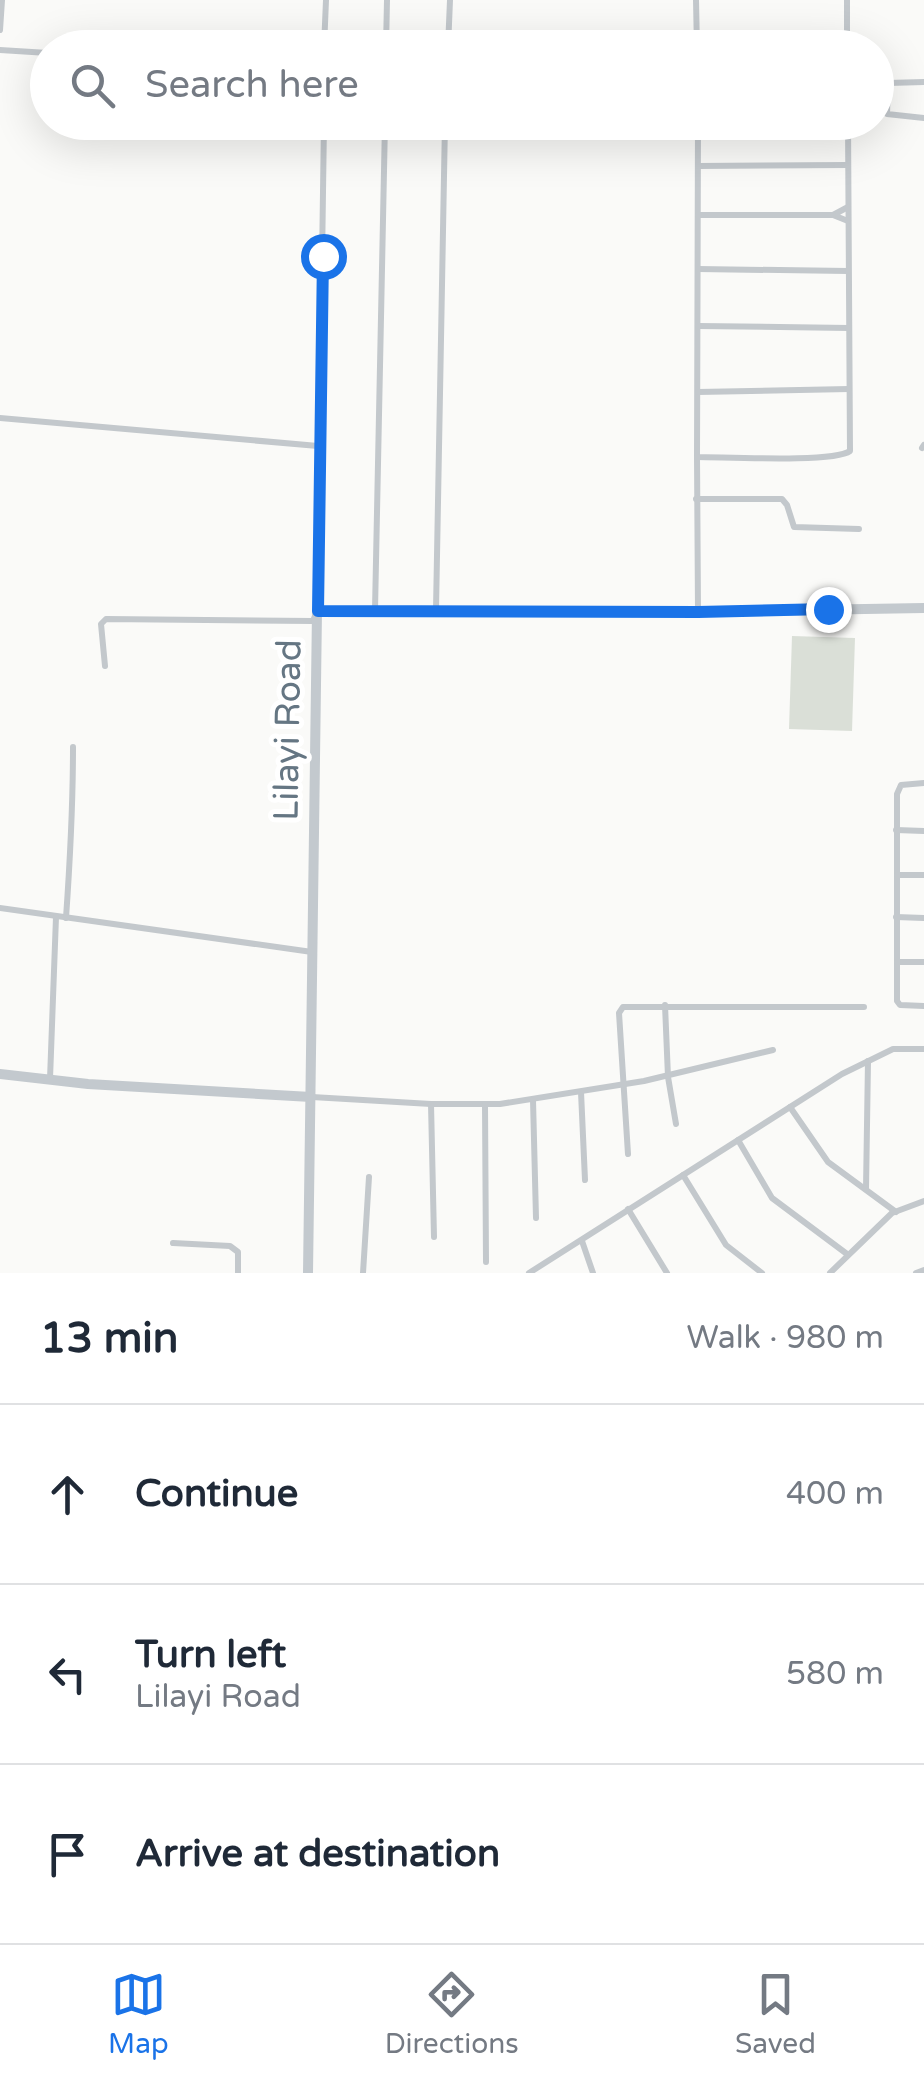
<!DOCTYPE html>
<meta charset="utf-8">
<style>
:root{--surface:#fff;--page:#f6f6f7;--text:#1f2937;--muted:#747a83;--line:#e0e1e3;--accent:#1a73e8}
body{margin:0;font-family:"Varela Round",sans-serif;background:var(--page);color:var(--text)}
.stop{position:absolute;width:30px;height:30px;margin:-22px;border:8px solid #1a73e8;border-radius:50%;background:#fff}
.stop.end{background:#1a73e8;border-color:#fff;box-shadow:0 2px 10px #0008}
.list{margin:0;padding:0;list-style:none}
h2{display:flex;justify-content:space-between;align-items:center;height:130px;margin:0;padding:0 40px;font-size:42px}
h2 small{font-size:32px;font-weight:400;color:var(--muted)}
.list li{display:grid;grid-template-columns:65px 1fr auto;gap:30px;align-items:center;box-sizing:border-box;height:180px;padding:0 40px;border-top:2px solid var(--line)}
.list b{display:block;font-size:38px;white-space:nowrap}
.list p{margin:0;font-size:32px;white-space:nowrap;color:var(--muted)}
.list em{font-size:32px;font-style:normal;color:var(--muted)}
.icon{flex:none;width:55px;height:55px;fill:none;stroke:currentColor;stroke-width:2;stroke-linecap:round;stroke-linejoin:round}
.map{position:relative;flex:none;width:924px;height:1273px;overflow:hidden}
.search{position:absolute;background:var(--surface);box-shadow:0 10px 40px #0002;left:30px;right:30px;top:30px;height:110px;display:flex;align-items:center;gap:25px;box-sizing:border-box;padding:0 35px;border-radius:55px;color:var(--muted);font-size:38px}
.sheet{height:670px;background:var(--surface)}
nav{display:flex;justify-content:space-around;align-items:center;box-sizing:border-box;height:140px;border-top:2px solid var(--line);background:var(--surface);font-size:28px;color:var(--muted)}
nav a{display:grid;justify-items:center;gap:5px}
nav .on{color:var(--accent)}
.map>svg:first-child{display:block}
</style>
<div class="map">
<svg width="924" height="1273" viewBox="0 0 924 1273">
<rect width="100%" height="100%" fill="#fafaf8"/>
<polygon fill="#dadfd7" points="792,636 855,638 852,731 789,729"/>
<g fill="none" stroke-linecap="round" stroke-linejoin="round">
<g stroke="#c3c8cc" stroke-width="6">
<polyline points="696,0 697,48"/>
<polyline points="847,0 847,48"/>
<polyline points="0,30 2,0"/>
<polyline points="324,48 326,0"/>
<polyline points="386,48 387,0"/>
<polyline points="448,48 450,0"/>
<polyline points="0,50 48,53"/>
<polyline points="924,82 888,83 887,114 924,118"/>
<path d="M 698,122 L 697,457 C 725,457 834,463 850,451 L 848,122"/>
<polyline points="698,166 848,165"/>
<polyline points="848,207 833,215 848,221"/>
<polyline points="698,215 833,215"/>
<polyline points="698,269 848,271"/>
<polyline points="698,326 849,328"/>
<polyline points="698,392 849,389"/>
<polyline points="0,418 318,446"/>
<polyline points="922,448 924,445"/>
<polyline points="697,457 698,611"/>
<polyline points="696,499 782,499 787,505 794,527 859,529"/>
<polyline points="375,610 385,122"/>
<polyline points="436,610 445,122"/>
<polyline points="105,666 101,624 106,619 313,621 317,611 324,122"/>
<polyline points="924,783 901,785 897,794 897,1001 900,1005 924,1006"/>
<polyline points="896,830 924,831"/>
<polyline points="897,875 924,875"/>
<polyline points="0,908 312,952"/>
<polyline points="896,917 924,918"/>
<path d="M 66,918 C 70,861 73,804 73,747"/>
<polyline points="897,962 924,962"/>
<polyline points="665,1005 668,1077 676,1124"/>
<polyline points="50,1079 56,917"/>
<polyline points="581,1092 585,1180"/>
<polyline points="312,1097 431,1104 500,1104 644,1081 773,1050"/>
<polyline points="533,1100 536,1218"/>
<polyline points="431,1104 434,1237"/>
<polyline points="485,1105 486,1262"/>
<polyline points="790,1107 828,1162 896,1212"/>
<polyline points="738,1140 772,1198 847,1254"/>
<polyline points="628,1154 619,1013 623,1007 864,1007"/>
<polyline points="683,1175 726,1245 762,1273"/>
<polyline points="866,1189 868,1061"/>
<polyline points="628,1209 667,1273"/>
<polyline points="582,1241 593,1273"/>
<polyline points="173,1243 230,1246 238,1252 238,1273"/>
<polyline points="363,1273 369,1177"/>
<polyline points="529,1273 842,1074 893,1049 924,1049"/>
<polyline points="830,1273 892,1213 924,1201"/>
<polyline points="916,1273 924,1270"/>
</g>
<g stroke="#c3c9ce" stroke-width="10">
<polyline points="0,1074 88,1084 311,1097"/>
<polyline points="308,1273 317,611 698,612 924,608"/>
</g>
</g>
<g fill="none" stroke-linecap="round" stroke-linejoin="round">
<polyline stroke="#1a73e8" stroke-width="12" points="323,256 318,611 698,612 828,609"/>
</g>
<g text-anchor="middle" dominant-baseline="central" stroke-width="10" stroke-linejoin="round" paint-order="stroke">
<g font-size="35" fill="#657683" stroke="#fff">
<text transform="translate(288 730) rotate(-89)">Lilayi Road</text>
</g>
</g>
</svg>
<div class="stop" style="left:323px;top:256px"></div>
<div class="stop end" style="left:828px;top:609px"></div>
<div class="search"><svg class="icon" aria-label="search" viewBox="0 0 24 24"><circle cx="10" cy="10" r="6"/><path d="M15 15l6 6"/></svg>Search here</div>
</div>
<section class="sheet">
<h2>13 min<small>Walk · 980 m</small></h2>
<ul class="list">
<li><svg class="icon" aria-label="ahead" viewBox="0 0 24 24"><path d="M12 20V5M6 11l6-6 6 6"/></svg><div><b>Continue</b></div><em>400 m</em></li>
<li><svg class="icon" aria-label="left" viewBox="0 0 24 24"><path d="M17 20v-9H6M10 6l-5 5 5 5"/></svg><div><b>Turn left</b><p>Lilayi Road</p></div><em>580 m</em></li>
<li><svg class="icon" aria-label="arrive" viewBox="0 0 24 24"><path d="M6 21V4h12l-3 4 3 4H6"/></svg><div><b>Arrive at destination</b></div></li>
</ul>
</section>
<nav>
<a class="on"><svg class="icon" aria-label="map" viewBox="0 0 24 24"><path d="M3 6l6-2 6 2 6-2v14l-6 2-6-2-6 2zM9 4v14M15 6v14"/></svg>Map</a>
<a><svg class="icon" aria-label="directions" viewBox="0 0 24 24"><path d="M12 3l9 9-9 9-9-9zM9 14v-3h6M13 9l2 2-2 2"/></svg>Directions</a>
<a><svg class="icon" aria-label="saved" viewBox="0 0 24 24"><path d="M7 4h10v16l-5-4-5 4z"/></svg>Saved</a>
</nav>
